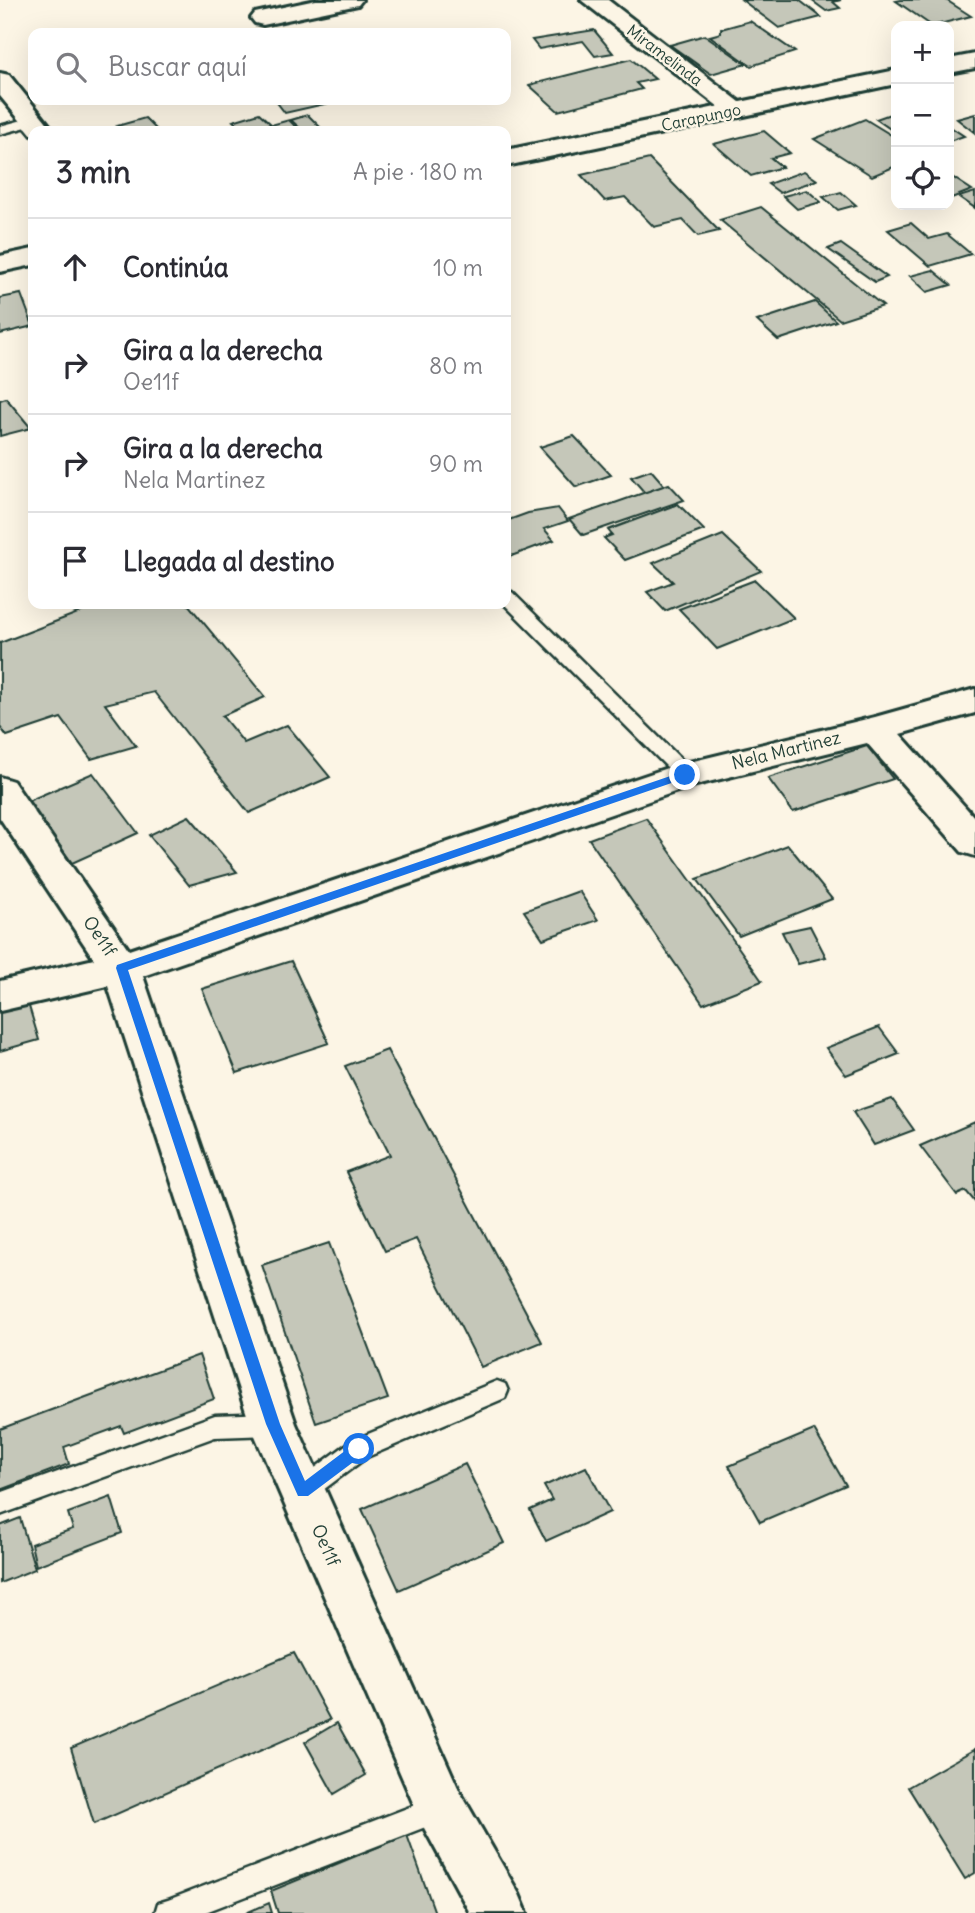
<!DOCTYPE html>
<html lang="es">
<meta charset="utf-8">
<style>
:root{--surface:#fff;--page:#f7f7f7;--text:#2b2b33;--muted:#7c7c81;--line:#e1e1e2}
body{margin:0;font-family:Delius,sans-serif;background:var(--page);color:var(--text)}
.controls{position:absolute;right:21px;top:21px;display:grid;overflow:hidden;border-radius:14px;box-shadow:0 7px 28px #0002}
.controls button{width:63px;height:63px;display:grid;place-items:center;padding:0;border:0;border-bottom:2px solid var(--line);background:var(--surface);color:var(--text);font:35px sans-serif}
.stop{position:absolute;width:21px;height:21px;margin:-16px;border:5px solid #1a73e8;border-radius:50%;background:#fff}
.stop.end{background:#1a73e8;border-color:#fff;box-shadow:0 2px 7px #0008}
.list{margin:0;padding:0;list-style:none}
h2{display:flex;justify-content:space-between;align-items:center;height:91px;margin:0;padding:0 28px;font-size:30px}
h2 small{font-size:23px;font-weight:400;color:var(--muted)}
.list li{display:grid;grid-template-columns:46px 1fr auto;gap:21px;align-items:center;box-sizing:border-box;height:98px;padding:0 28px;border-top:2px solid var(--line)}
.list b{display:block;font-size:26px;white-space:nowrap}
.list p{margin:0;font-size:23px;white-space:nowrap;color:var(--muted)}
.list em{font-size:23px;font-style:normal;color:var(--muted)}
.icon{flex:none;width:38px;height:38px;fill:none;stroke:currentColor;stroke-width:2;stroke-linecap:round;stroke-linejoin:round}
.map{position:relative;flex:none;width:975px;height:1913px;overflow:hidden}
.search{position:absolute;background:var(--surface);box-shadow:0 7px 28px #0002;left:28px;top:28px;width:483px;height:77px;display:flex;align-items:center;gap:18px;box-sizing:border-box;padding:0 24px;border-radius:14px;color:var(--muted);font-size:26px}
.panel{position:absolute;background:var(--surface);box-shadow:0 7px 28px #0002;left:28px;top:126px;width:483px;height:483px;border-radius:14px}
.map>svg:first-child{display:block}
</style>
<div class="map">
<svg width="975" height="1913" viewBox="0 0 975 1913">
<rect width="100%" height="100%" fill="#fcf5e5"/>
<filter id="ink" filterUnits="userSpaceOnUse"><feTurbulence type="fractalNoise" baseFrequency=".0143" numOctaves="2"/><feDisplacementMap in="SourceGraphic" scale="14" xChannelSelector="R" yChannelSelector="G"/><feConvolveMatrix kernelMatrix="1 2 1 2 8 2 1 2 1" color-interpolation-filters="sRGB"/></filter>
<g filter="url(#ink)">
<g fill="#c5c7b9" stroke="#1f3d34" stroke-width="2">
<polygon points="742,0 799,0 821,17 779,28"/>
<polygon points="811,0 841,0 833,2 840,8 826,11"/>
<polygon points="901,0 946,0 971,16 932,26 896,1"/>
<polygon points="750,21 795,52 751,66 710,36 721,33 721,29"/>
<polygon points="594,30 613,53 595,56 583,41 539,49 532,40"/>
<polygon points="705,35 746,64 711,74 670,45"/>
<polygon points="631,59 655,79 636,83 642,89 558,111 529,85"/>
<polygon points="275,100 342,100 285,113"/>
<polygon points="896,112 896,133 876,119"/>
<polygon points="259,113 271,124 244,131 233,121"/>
<polygon points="975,114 975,133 957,119"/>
<polygon points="308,115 324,131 303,131 291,120"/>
<polygon points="145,118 158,131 122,131 117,126"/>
<polygon points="865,119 896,138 896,166 872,176 814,139"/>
<polygon points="289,120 299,130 268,131 264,127"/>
<polygon points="949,126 964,136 949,141"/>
<polygon points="764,131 790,153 771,158 782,167 751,176 714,144"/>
<polygon points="649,159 719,231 698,236 683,220 654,227 625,197 605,201 581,175"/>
<polygon points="804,171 817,180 780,193 768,184"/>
<polygon points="949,175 972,190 949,199"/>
<polygon points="807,190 821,202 797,209 783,196"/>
<polygon points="841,192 856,205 838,210 823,197"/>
<polygon points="975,192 975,208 959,197"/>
<polygon points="761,207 883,306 840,320 720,220"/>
<polygon points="911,223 929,239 947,234 971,254 930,266 888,230"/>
<polygon points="841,244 887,277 875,282 828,249"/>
<polygon points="933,270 951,285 927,292 910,276"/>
<polygon points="21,294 33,326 0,334 0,298"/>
<polygon points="815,302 836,321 778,340 757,321"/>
<polygon points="6,398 31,428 0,436 0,400"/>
<polygon points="574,436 611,475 576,487 540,447"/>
<polygon points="651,470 665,486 645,493 631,477"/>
<polygon points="669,484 684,500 583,535 569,519"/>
<polygon points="678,504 704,530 625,560 604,538 612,535 608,530"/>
<polygon points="558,508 568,521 544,529 554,540 506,558 506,521 528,513"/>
<polygon points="723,535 761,571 665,611 647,592 673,582 653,563"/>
<polygon points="755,580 794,618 717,649 679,609"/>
<polygon points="101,604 188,604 265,697 222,716 244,743 287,725 330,777 249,813 154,692 105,704 136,746 91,759 61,718 7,736 0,727 0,643"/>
<polygon points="867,746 893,779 793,812 768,778"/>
<polygon points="93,773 138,833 72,863 28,801"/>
<polygon points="189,816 237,872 189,885 149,835"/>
<polygon points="646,818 729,934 762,981 703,1004 589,839"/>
<polygon points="788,845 832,899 739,936 697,879"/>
<polygon points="579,891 598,920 543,939 524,911"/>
<polygon points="810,926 826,957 798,964 782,932"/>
<polygon points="291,961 329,1043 237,1073 202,989"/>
<polygon points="28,1003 39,1040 0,1051 0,1010"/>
<polygon points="879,1027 899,1054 846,1075 826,1048"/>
<polygon points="387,1050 542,1342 481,1367 416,1239 385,1251 346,1172 390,1155 345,1066"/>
<polygon points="892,1099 914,1130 874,1145 853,1112"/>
<polygon points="975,1122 975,1202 966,1191 957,1195 920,1146"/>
<polygon points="329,1243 388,1399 316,1423 262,1265"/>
<polygon points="199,1355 214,1399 124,1433 121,1426 64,1447 69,1464 0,1490 0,1429"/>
<polygon points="814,1430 846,1485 760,1522 729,1466"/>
<polygon points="465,1464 504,1543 399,1590 362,1509"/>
<polygon points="586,1467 610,1512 546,1541 530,1510 552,1500 544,1486"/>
<polygon points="111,1497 122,1533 36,1566 31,1544 73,1529 68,1513"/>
<polygon points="20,1518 35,1569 0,1583 0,1526"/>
<polygon points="294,1653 330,1720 94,1824 71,1748"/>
<polygon points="337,1723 366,1775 334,1794 305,1742"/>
<polygon points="975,1749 975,1873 965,1879 908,1787"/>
<polygon points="407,1835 435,1913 278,1913 271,1891"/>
<polygon points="269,1903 272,1913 246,1913"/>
</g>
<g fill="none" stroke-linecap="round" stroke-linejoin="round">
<g stroke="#1f3d34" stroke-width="5">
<g id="lane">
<polygon points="34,117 38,118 38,124 0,134 0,126"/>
<polygon points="506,591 512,592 692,770 695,775 692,780 680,780 504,604"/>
<polygon points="497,1381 505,1384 508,1391 505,1398 367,1457 311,1499 303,1502 295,1499 291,1491 295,1483 351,1441"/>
<polygon points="273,1413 281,1416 284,1424 281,1432 273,1435 215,1437 0,1515 0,1493 215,1415"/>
<polygon points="441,1795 450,1799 454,1808 450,1817 441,1821 203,1913 155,1913 158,1903 168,1900"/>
</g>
</g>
<g stroke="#1f3d34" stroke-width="6">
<g id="street">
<polygon points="316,0 362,0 358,5 263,25 255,23 251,18 255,13"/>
<polygon points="581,0 608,0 749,109 746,114 737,116 728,114"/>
<polygon points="0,73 9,75 54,131 33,131 33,136 0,96"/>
<polygon points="975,689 975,713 900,734 975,818 975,856 962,852 867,743 692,786 143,976 296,1424 459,1790 519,1894 527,1913 470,1913 423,1826 250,1424 108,986 0,1011 0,981 94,959 0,818 0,777 13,781 129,950 673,766 875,717"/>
</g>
</g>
<g stroke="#1f3d34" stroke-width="6">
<g id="secondary">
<polygon points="975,54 975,68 949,73 949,59"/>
<polygon points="896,70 896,84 506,166 506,150"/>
<polygon points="33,249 33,265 0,272 0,256"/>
</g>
</g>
<use href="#lane" fill="#fcf5e5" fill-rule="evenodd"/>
<use href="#street" fill="#fcf5e5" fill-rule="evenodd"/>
<use href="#secondary" fill="#fcf5e5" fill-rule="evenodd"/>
</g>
</g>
<polygon fill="#1a73e8" points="685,771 689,772 689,777 128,970 280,1424 305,1481 354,1444 364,1444 366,1449 364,1454 308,1496 298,1496 266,1424 116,968 117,965"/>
<g text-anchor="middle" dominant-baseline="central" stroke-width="5" stroke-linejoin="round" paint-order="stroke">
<g font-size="16" fill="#1f3d34" stroke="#fcf5e5">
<text transform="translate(665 55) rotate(37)">Miramelinda</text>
<text transform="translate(701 117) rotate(-12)">Carapungo</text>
</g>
<g font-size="18" fill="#1f3d34" stroke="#fcf5e5">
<text transform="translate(786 750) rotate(-14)">Nela Martinez</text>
<text transform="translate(100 936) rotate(56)">Oe11f</text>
<text transform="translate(326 1545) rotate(66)">Oe11f</text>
</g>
</g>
</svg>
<div class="controls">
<button>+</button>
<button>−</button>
<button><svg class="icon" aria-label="locate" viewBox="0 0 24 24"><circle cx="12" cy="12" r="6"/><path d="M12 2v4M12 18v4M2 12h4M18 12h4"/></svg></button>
</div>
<div class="stop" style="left:359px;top:1449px"></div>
<div class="stop end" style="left:685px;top:775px"></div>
<div class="search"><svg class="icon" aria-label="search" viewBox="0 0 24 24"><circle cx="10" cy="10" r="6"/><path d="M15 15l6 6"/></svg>Buscar aquí</div>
<section class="panel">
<h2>3 min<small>A pie · 180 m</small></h2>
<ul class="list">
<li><svg class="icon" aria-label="ahead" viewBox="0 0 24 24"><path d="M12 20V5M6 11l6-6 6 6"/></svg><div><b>Continúa</b></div><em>10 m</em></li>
<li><svg class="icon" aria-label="right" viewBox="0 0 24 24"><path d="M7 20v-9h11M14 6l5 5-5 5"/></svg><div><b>Gira a la derecha</b><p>Oe11f</p></div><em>80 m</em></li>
<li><svg class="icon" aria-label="right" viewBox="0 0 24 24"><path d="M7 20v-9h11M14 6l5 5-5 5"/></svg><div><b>Gira a la derecha</b><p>Nela Martinez</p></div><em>90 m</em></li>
<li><svg class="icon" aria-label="arrive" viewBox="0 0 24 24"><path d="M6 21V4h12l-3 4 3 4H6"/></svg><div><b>Llegada al destino</b></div></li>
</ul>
</section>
</div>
